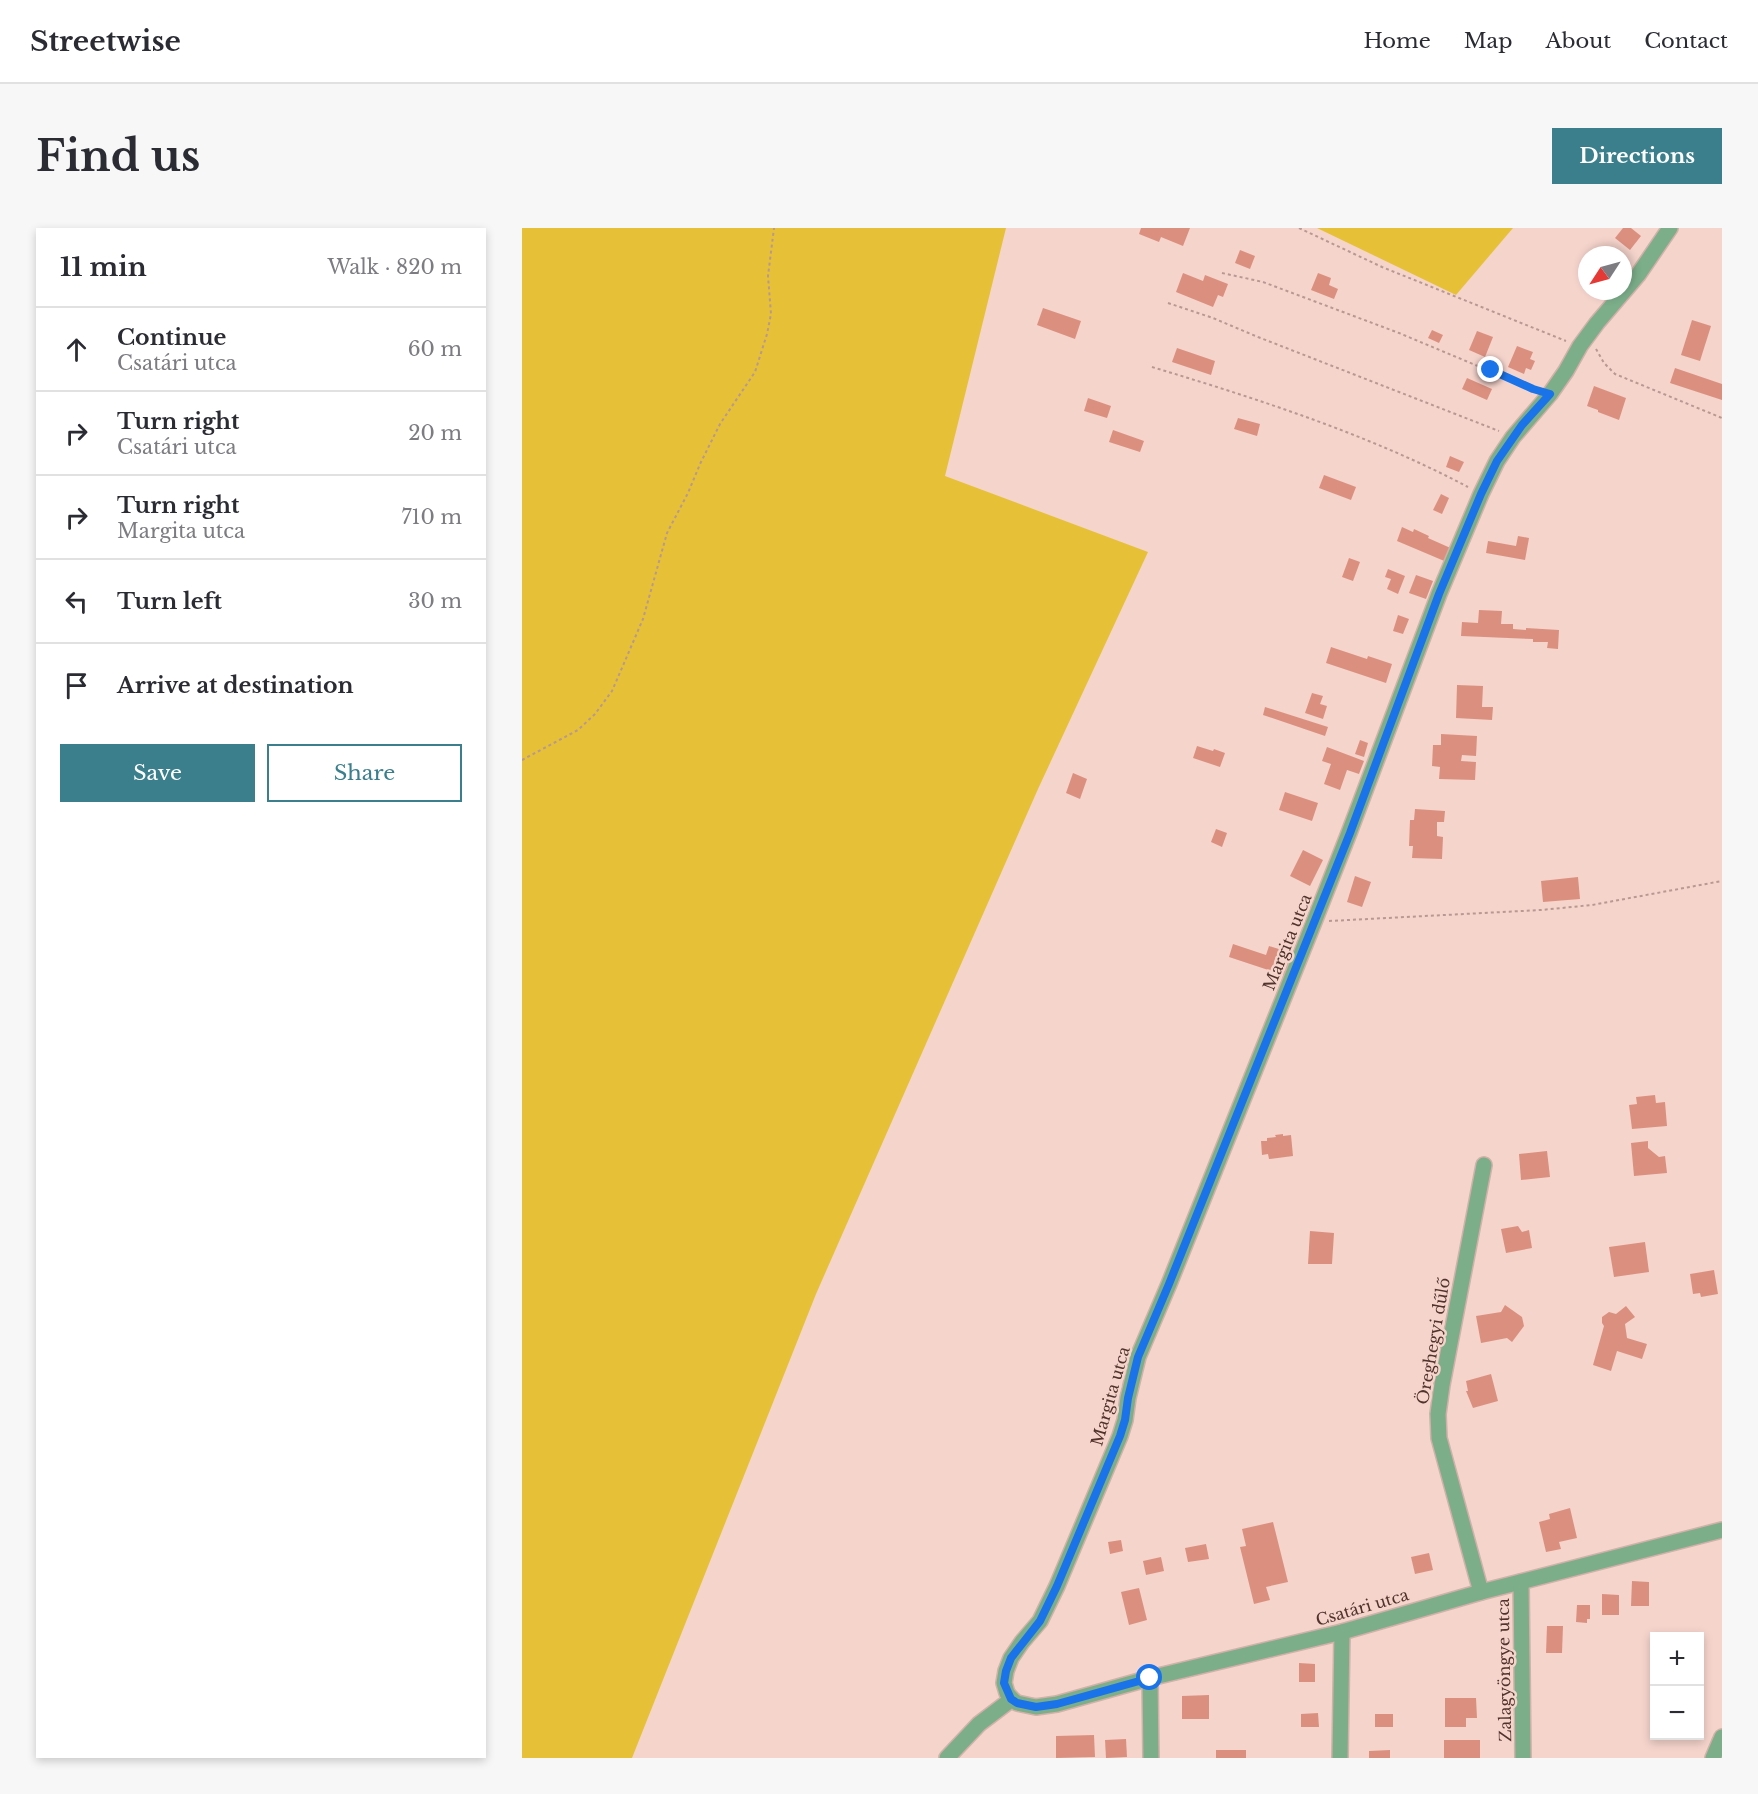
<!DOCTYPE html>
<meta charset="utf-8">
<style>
:root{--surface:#fff;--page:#f7f7f7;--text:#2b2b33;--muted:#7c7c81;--line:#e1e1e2;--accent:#3b7f8d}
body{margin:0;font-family:"Libre Baskerville",serif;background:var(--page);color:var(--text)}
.controls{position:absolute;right:18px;bottom:18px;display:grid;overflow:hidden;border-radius:0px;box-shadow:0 3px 9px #0003}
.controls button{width:54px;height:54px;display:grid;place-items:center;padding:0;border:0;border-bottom:2px solid var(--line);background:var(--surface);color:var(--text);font:30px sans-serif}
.compass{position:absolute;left:1056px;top:18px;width:54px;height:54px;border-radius:50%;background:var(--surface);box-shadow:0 3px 9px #0003;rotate:234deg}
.stop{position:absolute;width:18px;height:18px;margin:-14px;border:4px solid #1a73e8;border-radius:50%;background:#fff}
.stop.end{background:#1a73e8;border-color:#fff;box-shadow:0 2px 6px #0008}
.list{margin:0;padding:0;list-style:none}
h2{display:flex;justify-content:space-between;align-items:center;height:78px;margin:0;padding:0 24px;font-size:26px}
h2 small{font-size:20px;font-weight:400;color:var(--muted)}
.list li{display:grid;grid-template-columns:39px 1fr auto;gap:18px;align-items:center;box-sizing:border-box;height:84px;padding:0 24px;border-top:2px solid var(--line)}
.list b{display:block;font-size:22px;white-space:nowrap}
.list p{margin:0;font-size:20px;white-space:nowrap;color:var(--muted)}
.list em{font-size:20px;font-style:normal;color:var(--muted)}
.actions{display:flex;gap:12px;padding:18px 24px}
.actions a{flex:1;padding:14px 0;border:2px solid var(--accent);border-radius:0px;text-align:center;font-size:21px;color:var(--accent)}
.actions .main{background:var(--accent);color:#fff}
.icon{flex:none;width:33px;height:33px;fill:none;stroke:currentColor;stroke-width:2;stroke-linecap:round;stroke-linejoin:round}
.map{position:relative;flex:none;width:1200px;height:1530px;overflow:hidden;border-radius:0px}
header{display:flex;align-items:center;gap:36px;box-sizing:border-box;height:84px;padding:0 30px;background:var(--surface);border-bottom:2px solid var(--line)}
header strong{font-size:28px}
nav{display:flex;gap:33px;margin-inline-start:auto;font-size:21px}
.intro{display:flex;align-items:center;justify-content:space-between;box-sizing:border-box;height:144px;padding:0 36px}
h1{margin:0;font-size:42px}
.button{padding:15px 27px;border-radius:0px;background:var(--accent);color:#fff;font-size:21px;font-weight:700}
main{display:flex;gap:36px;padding:0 36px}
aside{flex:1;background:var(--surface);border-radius:0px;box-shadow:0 3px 9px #0003}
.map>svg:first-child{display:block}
</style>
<header>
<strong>Streetwise</strong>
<nav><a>Home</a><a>Map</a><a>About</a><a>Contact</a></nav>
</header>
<div class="intro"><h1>Find us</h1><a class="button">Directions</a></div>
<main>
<aside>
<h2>11 min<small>Walk · 820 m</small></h2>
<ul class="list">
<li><svg class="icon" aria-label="ahead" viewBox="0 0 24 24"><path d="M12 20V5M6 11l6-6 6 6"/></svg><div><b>Continue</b><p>Csatári utca</p></div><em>60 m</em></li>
<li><svg class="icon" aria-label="right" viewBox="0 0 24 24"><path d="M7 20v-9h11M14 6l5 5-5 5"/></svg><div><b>Turn right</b><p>Csatári utca</p></div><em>20 m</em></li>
<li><svg class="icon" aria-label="right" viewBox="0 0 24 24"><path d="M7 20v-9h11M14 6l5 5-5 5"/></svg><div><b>Turn right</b><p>Margita utca</p></div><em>710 m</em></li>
<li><svg class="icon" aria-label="left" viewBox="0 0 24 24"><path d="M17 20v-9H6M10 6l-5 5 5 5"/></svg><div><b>Turn left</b></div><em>30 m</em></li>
<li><svg class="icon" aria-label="arrive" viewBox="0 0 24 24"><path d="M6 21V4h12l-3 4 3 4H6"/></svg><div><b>Arrive at destination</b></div></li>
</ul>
<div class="actions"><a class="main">Save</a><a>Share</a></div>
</aside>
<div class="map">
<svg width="1200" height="1530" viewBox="0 0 1200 1530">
<rect width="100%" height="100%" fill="#f5d4cc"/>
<g fill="#e6c138">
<polygon points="0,0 484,0 423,248 626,324 516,561 294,1066 110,1530 0,1530"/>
<polygon points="795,0 991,0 934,67"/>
</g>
<g fill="#db907f">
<polygon points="619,0 668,0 661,18 639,9 637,14 617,6"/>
<polygon points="1101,0 1109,0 1119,8 1108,22 1093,10"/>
<polygon points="718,22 733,28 728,41 713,35"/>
<polygon points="661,45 681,53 683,47 706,56 701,69 696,67 691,79 654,64"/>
<polygon points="796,45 809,50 807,57 816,61 812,71 789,62"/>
<polygon points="521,80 559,93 553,111 515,97"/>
<polygon points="1170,92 1189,98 1178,133 1159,127"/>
<polygon points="910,102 921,107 917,115 906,110"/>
<polygon points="955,103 971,109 963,129 947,122"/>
<polygon points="995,118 1011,124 1008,131 1013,133 1009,142 1004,140 1002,146 986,139"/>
<polygon points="655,120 693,133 689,147 650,134"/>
<polygon points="1153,140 1200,156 1200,172 1148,155"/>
<polygon points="945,150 970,161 965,172 940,161"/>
<polygon points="1072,158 1104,170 1097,192 1076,184 1076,182 1065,178"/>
<polygon points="566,170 589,178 585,190 562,183"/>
<polygon points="716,190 738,196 735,208 712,201"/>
<polygon points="591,202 622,213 618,224 587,214"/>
<polygon points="928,228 942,234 937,244 924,239"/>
<polygon points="802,247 834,259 829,272 797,260"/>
<polygon points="919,266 927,270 920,286 911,282"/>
<polygon points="880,299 891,304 892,301 907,308 906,310 933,322 927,335 875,313"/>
<polygon points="996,308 1007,310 1003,332 964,325 966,313 994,318"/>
<polygon points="827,330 838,334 831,353 820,349"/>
<polygon points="866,341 883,348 876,366 865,361 869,351 863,349"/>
<polygon points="894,347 911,353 904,371 887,365"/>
<polygon points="957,382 980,383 979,396 991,396 991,401 1004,402 1004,400 1037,402 1036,421 1025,420 1026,414 1011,414 1011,411 939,408 940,394 956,395"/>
<polygon points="876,387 887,391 881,406 871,403"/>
<polygon points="809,419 845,431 846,428 870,436 864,455 804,435"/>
<polygon points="935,457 961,458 960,479 971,479 970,492 934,490"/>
<polygon points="790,465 801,468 798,476 805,478 801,491 783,485"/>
<polygon points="743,479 806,499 803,508 741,487"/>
<polygon points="919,506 955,508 954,528 940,527 939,533 954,534 953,552 917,551 918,539 910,538 911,517 919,517"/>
<polygon points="838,512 846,515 842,529 833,526"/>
<polygon points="675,518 691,523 692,521 703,525 698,539 671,530"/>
<polygon points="805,519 842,533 837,546 825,542 818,562 802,556 809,536 800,533"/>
<polygon points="551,545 565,551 558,571 544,565"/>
<polygon points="763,564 796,575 790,593 757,582"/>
<polygon points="893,581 923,583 922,594 915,594 915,608 921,609 920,631 890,630 891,618 887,618 888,592 892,592"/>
<polygon points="694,601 705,605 700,619 689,614"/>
<polygon points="781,622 801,632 788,658 768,648"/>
<polygon points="833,648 849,654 840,679 825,674"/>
<polygon points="1056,649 1058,671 1021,674 1019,653"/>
<polygon points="711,716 744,727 747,718 760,722 757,732 769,736 764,748 707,729"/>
<polygon points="1133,867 1134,875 1143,874 1145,898 1110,901 1107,877 1115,876 1114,869"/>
<polygon points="761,906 761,908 769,907 771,928 747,931 746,926 740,927 739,913 745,913 745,910 754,909 753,907"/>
<polygon points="1126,913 1126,920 1137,929 1143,928 1145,945 1112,948 1109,915"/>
<polygon points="1025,923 1028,949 999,952 997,926"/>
<polygon points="996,998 1000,1004 1007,1002 1010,1020 984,1025 979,1001"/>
<polygon points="788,1003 812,1005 810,1036 786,1036"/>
<polygon points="1123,1014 1127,1044 1092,1049 1087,1019"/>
<polygon points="1192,1042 1196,1066 1179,1069 1178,1065 1171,1066 1168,1046"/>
<polygon points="983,1077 1000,1089 1002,1098 990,1114 985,1110 959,1115 954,1088 979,1084"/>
<polygon points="1104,1078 1113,1089 1103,1096 1105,1110 1125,1116 1120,1131 1095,1123 1089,1143 1071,1137 1082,1098 1080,1095 1080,1089 1087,1084 1094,1086"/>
<polygon points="969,1146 976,1173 951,1180 944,1163 946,1163 944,1153"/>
<polygon points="1048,1280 1055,1310 1037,1314 1039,1321 1024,1324 1017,1294 1028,1291 1027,1286"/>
<polygon points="751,1294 766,1354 744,1359 748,1372 732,1376 718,1319 724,1318 720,1301"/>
<polygon points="599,1312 601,1323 588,1326 586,1314"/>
<polygon points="684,1316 687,1331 666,1334 663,1320"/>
<polygon points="907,1325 911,1342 893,1346 889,1329"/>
<polygon points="639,1329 642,1343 624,1347 621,1333"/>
<polygon points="1110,1353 1127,1354 1127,1378 1109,1378"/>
<polygon points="617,1360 625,1392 607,1397 599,1364"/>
<polygon points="1080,1366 1097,1367 1097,1387 1080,1387"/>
<polygon points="1055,1377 1068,1377 1068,1391 1065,1391 1065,1395 1054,1394"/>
<polygon points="1025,1398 1041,1398 1040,1425 1024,1425"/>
<polygon points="777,1435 793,1436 793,1454 777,1454"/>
<polygon points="687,1467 687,1491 660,1491 660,1468"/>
<polygon points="923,1470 954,1470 955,1490 944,1490 944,1499 923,1499"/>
<polygon points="796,1485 797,1499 779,1499 779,1486"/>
<rect x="853" y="1486" width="18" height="13"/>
<polygon points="572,1507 573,1529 534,1530 534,1508"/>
<polygon points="604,1511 605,1529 584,1530 583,1512"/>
<rect x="922" y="1512" width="36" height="18"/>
<rect x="694" y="1522" width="30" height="8"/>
<polygon points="868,1522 868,1530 847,1530 847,1523"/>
</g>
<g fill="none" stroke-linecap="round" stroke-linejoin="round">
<g stroke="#d1b1a9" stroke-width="18">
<g id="minor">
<polyline points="1148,0 1116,47 1075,95 1058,118 1044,143 1028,166 991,209 975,233 959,266 917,366 827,605 792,694 647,1056 616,1129 606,1170 603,1192 598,1208 535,1358 518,1393 500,1414 489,1430 484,1443 482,1455 485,1465 490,1471 495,1475 514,1479 535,1476 628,1450 820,1404 959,1364 1200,1302"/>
<polyline points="999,1354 1001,1530"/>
<polyline points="959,1364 917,1210 916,1186 920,1157 962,937"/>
<polyline points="628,1450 629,1530"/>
<polyline points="425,1530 457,1496 490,1471"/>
<polyline points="818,1530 820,1404"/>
<polyline points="1191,1530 1200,1509"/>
</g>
</g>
<g stroke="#b89891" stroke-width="2" stroke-dasharray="3 3" stroke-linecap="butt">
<polyline points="777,0 860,39 1044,113"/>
<polyline points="700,45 741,54 877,105 1013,162"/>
<polyline points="646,75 691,90 736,109 977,203"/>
<polyline points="1074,121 1082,135 1093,146 1200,190"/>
<path d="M 630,139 C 736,171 848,207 946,259"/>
<polyline points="0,532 56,502 73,486 90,463 121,391 145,305 166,265 178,236 198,196 233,144 245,106 249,86 246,48 252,0"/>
<polyline points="807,693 1019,682 1070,677 1200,653"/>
</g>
<use href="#minor" stroke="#7cae8a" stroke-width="15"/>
</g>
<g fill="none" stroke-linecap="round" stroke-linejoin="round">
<polyline stroke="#1a73e8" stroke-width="8" points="628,1450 535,1476 514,1479 495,1475 489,1471 482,1455 484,1443 489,1430 518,1393 535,1358 598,1208 603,1192 606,1170 616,1129 647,1056 828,605 917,366 959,266 975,233 1000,197 1028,166 1011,161 969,142"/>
</g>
<g text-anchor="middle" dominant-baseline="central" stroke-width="5" stroke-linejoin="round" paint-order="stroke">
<g font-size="16" fill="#52332c" stroke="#f5d4cc">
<text transform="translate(765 714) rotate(-68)">Margita utca</text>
<text transform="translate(911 1113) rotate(-80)">Öreghegyi dűlő</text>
<text transform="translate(588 1168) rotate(-74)">Margita utca</text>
<text transform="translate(840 1379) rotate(-16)">Csatári utca</text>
<text transform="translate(982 1442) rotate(-91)">Zalagyöngye utca</text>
</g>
</g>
</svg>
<div class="controls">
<button>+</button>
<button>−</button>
</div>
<svg class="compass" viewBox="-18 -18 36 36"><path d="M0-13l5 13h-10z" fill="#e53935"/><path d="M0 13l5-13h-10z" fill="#7c7c81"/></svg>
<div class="stop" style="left:628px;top:1450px"></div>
<div class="stop end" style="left:969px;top:142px"></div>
</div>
</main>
